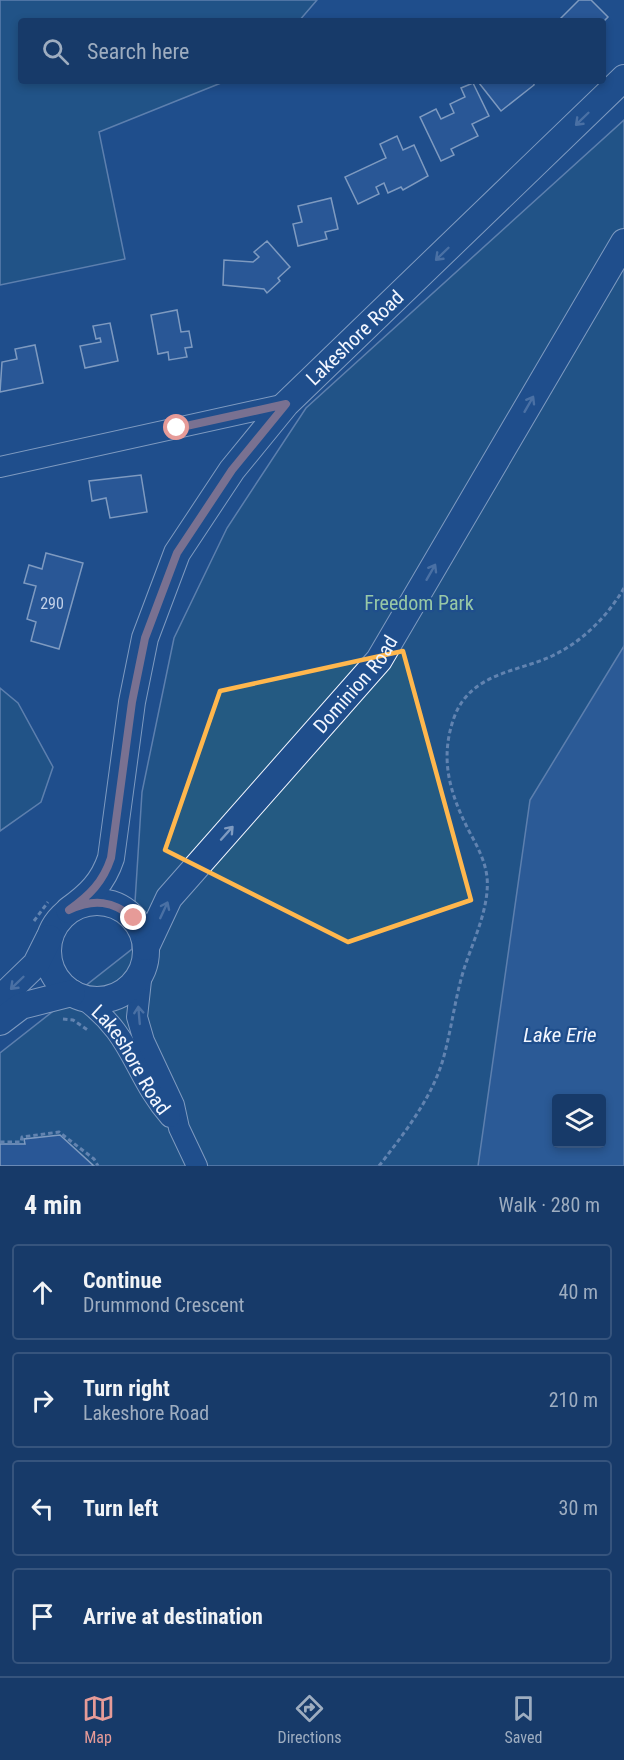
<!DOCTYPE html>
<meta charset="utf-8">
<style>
:root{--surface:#173a69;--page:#244571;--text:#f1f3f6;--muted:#9eadc0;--line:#36547d;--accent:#e69b98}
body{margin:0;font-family:"Roboto Condensed",sans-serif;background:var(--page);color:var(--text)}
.controls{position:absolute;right:18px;bottom:18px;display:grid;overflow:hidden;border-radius:6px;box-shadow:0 3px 9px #0003}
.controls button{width:54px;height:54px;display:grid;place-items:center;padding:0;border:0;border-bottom:2px solid var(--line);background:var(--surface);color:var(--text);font:30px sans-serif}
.stop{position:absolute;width:18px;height:18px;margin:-14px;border:4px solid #e69b98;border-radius:50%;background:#fff}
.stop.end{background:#e69b98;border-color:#fff;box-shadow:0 2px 6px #0008}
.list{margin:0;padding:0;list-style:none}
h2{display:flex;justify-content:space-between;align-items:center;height:78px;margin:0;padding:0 24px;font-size:26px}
h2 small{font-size:20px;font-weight:400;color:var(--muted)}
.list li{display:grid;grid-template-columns:39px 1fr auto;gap:18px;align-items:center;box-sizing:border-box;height:96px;margin:0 12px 12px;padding:0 12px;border:2px solid var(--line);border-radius:6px}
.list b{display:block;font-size:22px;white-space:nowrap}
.list p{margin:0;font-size:20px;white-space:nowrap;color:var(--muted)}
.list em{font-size:20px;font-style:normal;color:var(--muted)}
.icon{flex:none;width:33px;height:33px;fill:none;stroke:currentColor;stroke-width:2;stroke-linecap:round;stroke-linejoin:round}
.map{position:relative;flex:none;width:624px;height:1166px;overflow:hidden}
.search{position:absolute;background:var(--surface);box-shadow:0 3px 9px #0003;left:18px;right:18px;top:18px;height:66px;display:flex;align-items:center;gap:15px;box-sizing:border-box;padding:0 21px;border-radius:6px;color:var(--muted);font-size:22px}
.sheet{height:510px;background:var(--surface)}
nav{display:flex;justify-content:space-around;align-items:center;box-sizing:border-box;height:84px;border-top:2px solid var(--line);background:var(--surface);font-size:16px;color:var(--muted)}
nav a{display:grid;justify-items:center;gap:3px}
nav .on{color:var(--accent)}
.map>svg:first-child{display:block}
</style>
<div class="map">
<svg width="624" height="1166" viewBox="0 0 624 1166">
<rect width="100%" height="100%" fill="#1f4e8c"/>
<g fill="#245a82" stroke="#a8bbd7" stroke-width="1.5">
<polygon points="0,0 317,0 299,21 21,21 21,81 226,81 99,132 125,259 0,285"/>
<polygon points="624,120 624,665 521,1166 0,1166 0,1053 132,949 142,792 174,638 227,528 306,408"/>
<polygon points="0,688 18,703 53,767 41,802 0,831"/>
</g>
<path fill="#3b69a3" stroke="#a8bbd7" stroke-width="1.5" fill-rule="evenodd" d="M 624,646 L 624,1166 L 478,1166 L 530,800 ZM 556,1098 L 602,1098 L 602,1144 L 556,1144 Z"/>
<g fill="#3563a3" stroke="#f2f6ff" stroke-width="1.5">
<polygon points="579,0 591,0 608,17 603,22 558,21"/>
<polygon points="481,81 534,81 534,85 501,111 479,83"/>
<polygon points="473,83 489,116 472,124 478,136 451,149 454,155 441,161 420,117 436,109 441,119 454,113 450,104 465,97 461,88"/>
<polygon points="397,136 403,150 414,145 428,176 403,190 401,187 388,193 384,183 376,187 379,194 358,204 345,177 386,158 380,144"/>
<polygon points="331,198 338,229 325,232 327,239 298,246 293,224 302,222 298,206"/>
<polygon points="267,241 290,267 278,278 280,281 267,293 264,289 223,285 224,260 253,262 259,257 254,252"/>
<polygon points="177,310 181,332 189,331 192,347 185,348 187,357 169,360 168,352 158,354 151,315"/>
<polygon points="110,323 118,361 85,368 80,346 101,342 100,338 96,339 93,326"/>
<polygon points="35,345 43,383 0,392 2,362 17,359 15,349"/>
<polygon points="141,475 147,512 110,518 106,498 92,501 89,481"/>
<polygon points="46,553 83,563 59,649 31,641 36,622 27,619 36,586 24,583 29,565 42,569"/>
<polygon points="60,1135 94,1166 0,1166 0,1144 25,1144 24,1139"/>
</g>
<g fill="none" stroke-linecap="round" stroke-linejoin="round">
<g stroke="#f2f6ff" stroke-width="22">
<g id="minor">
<polyline points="0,467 286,404"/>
<polyline points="142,971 137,1017 144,1041 174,1105 179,1128 197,1166"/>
<path id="s1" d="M 80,997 C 133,1033 133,1075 170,1117"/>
</g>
</g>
<g stroke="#f2f6ff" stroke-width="28">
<g id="major">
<circle cx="97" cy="951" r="49"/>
<path id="s2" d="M 69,910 C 90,895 103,882 111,858 L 132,702 L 145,638 L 177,553 L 232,470 L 286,404 L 624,78"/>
<path id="s3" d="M 146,947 L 169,898 L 379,660 L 624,242"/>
<polyline points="0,999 36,964 49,938"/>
<polyline points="0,1022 21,1006 72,993"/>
</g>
</g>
<g stroke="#b3c4dc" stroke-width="3" stroke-dasharray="4.5 3" stroke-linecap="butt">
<polyline points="34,921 48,902"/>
<polyline points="63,1019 73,1020 89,1031"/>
<polyline points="0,1142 21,1142 22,1137 59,1132 94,1159 98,1166"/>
<path d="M 379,1166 C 403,1135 428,1103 441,1066 C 451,1035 454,1001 464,969 C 473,941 490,907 487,877 C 485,860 477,846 469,831 C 449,792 439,757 455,715 C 472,673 517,672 552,656 C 583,641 607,617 624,588"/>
</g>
<use href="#minor" stroke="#1f4e8c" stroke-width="20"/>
<use href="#major" stroke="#1f4e8c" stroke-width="26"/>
</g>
<defs><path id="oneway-shaft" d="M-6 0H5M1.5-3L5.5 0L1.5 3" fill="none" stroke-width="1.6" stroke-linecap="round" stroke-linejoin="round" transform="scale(1.5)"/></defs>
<g stroke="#7e9ac0">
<use href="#oneway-shaft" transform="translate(582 119) rotate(136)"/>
<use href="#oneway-shaft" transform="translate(442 254) rotate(136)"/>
<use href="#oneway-shaft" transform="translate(529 404) rotate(-60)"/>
<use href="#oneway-shaft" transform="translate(431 572) rotate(-60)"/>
<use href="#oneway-shaft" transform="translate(227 833) rotate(-48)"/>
<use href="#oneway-shaft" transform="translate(164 910) rotate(-65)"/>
<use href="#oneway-shaft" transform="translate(17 983) rotate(136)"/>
<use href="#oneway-shaft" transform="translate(139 1015) rotate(-95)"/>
</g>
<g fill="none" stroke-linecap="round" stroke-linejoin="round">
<path stroke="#e69b98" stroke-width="8" d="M 134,918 C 113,901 94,898 69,910 C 90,895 103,882 111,858 L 132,702 L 145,638 L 177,553 L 232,470 L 286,404 L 177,428"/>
</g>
<path d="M0 0H624V1166H0ZM 403,651 L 471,900 L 348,942 L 165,850 L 220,691 Z" fill="#1f4e8c" fill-opacity=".55" fill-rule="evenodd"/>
<path fill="none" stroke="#ffb74d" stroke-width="4.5" stroke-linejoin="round" d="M 403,651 L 471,900 L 348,942 L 165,850 L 220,691 Z"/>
<g text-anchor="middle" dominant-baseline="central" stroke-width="4.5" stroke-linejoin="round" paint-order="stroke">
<g font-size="16" fill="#c3d1e8">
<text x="52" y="603">290</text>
</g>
<g font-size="20" fill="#f2f6ff" stroke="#1f4e8c">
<text stroke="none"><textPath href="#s2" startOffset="662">Lakeshore Road</textPath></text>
<text stroke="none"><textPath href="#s3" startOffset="338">Dominion Road</textPath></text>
<text stroke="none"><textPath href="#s1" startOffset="82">Lakeshore Road</textPath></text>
</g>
<g font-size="20" fill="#97c8a6" stroke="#1f4e8c">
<text x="419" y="603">Freedom Park</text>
</g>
<g font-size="21" font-style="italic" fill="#f2f6ff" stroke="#1f4e8c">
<text x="560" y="1035">Lake Erie</text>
</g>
</g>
</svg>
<div class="controls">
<button><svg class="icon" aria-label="layers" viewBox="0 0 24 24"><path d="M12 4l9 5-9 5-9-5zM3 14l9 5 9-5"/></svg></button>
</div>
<div class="stop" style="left:177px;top:428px"></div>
<div class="stop end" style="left:134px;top:918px"></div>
<div class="search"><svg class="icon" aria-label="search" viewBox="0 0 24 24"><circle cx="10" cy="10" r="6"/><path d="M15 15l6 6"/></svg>Search here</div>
</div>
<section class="sheet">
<h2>4 min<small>Walk · 280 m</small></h2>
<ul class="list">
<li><svg class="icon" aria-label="ahead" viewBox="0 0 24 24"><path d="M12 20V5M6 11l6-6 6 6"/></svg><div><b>Continue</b><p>Drummond Crescent</p></div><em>40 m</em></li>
<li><svg class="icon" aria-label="right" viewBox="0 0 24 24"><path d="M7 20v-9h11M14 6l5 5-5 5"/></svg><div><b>Turn right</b><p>Lakeshore Road</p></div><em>210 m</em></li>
<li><svg class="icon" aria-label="left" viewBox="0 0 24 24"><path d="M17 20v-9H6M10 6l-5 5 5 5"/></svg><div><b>Turn left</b></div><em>30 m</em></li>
<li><svg class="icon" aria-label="arrive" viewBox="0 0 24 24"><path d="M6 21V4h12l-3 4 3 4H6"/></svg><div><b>Arrive at destination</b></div></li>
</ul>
</section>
<nav>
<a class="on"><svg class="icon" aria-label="map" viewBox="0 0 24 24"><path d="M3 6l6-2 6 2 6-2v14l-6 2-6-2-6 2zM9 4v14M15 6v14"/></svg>Map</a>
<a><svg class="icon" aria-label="directions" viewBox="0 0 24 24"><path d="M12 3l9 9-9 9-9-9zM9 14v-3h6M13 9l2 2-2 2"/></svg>Directions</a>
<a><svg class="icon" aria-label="saved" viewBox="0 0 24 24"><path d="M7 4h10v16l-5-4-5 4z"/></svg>Saved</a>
</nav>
